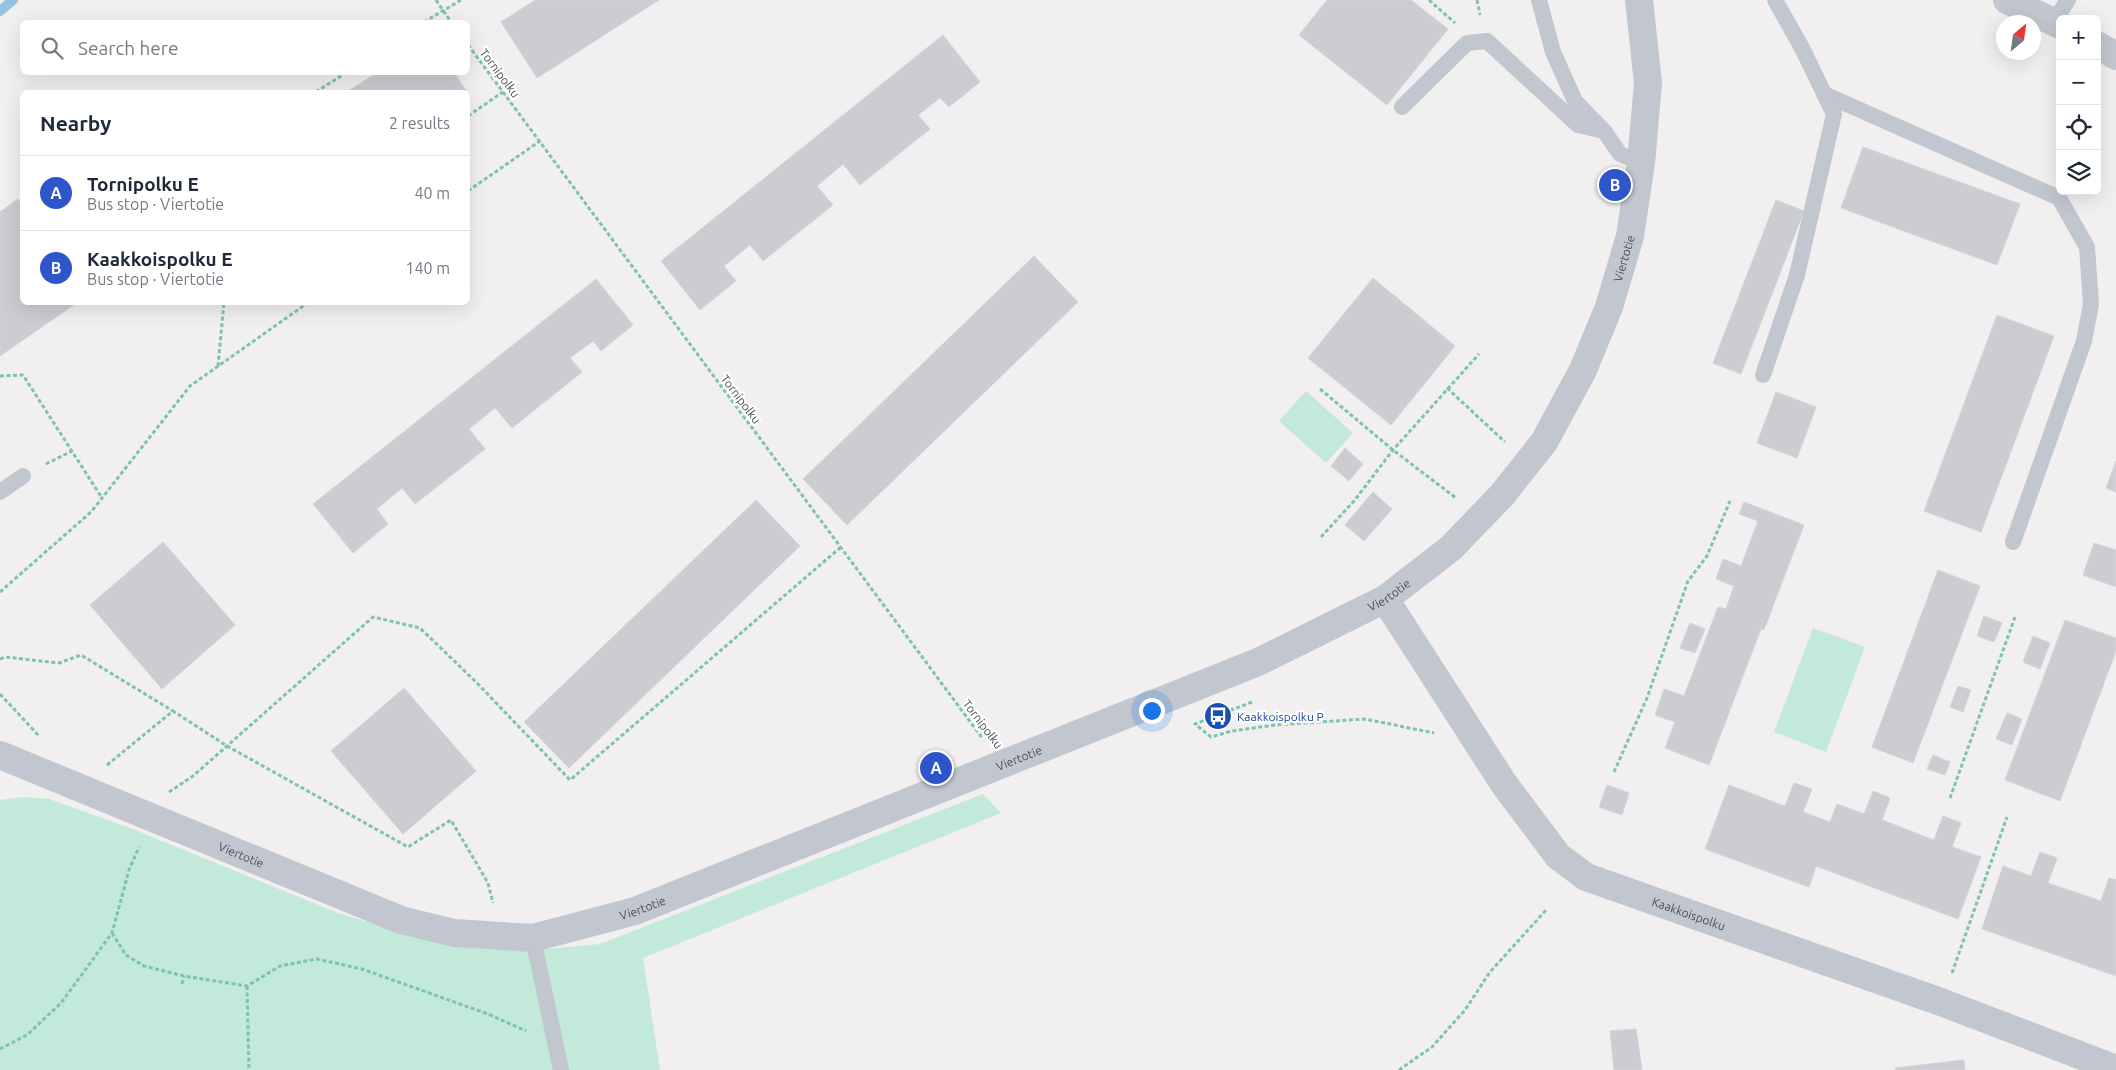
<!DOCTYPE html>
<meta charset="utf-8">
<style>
:root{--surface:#fff;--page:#f6f6f7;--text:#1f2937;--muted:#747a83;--line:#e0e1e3;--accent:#2f55cb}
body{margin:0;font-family:Ubuntu,sans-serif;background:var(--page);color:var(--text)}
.controls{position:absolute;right:15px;top:15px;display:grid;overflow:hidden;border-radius:8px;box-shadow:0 5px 20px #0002}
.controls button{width:45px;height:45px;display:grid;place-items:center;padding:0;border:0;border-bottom:1px solid var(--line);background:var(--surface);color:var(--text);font:25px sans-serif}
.compass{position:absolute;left:1996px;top:15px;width:45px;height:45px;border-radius:50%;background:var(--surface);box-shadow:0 5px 20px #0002;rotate:29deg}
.you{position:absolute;left:1151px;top:710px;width:18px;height:18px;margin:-12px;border:4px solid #fff;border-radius:50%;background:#1a73e8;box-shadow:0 0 0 8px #1a73e833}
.badge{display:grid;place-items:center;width:32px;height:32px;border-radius:50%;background:var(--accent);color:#fff;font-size:16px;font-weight:700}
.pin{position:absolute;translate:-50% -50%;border:2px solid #fff;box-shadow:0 1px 5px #0006}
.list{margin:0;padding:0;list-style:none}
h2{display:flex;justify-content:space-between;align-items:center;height:65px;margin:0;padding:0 20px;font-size:21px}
h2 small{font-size:16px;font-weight:400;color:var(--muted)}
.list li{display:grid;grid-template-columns:32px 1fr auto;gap:15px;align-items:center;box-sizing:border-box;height:75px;padding:0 20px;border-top:1px solid var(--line)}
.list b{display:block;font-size:19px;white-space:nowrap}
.list p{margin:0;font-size:16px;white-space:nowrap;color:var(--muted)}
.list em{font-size:16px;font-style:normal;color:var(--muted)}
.icon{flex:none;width:28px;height:28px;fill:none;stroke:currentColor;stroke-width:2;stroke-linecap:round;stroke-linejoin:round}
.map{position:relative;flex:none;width:2116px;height:1070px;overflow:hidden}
.search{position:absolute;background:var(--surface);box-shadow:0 5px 20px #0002;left:20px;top:20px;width:450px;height:55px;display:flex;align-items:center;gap:12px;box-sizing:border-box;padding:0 18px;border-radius:8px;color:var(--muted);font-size:19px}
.panel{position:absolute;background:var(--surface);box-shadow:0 5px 20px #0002;left:20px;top:90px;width:450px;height:215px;border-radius:8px}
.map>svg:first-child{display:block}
</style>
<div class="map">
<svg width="2116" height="1070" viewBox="0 0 2116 1070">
<rect width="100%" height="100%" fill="#f1efef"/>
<g fill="#c2e9d9">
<polygon points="1306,391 1353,433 1326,463 1279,421"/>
<polygon points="1813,628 1865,647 1826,752 1774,732"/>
<polygon points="983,794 1001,813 643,958 660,1070 0,1070 0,800 24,797 49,799 130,828 338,913 452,947 526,951 600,944"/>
</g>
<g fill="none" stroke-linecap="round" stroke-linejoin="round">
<polyline stroke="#94c3e1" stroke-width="10" points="0,11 13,0"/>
</g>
<g fill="#cccdd3" stroke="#d3d4d9">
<polygon points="535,0 659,0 537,78 501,22"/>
<polygon points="1327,0 1411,0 1448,29 1387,105 1299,35"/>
<polygon points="943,35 980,82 949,107 940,98 918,115 930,129 860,185 843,164 817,186 833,205 763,261 750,245 724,266 736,281 700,310 661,261"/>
<polygon points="378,72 454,72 466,91 347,92"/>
<polygon points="1863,147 2020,204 1997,265 1841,208"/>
<polygon points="18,199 22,206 22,302 78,302 0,356 0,212"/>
<polygon points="1776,200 1804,211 1741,374 1713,363"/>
<polygon points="1034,256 1078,302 847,525 803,479"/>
<polygon points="1373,278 1455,346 1391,425 1308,358"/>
<polygon points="596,279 633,325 601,351 593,341 570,358 582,372 512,428 495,408 469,429 485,449 415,504 402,488 377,509 388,524 353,553 313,504"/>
<polygon points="1997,315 2054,336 1981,532 1924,511"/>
<polygon points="1776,392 1816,407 1797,458 1757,443"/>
<polygon points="1345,448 1363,464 1349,481 1331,466"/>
<polygon points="2116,461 2116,492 2106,488"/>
<polygon points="1373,492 1392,509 1364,541 1345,525"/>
<polygon points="756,500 800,546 569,768 524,722"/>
<polygon points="1744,502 1804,525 1764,630 1761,629 1709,765 1665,748 1675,722 1655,715 1664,689 1684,696 1718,607 1726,609 1734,586 1716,579 1723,559 1741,566 1758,521 1739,514"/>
<polygon points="163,542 235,625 162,689 90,605"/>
<polygon points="2094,543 2116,550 2116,587 2083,575"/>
<polygon points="1938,570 1980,586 1913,763 1872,747"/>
<polygon points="1984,616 2002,623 1994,642 1977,636"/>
<polygon points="2065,620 2116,638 2116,651 2060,801 2005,780"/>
<polygon points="1690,623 1705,629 1695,653 1680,648"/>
<polygon points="2033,636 2050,643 2040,669 2023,662"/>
<polygon points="1958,686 1971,690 1963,712 1950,707"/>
<polygon points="404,688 476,771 403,834 331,751"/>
<polygon points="2007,713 2022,719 2012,745 1996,739"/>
<polygon points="1933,755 1950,762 1945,775 1927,769"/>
<polygon points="1794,783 1812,789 1803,812 1830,822 1837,804 1864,814 1873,791 1890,798 1882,820 1934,840 1943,816 1961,823 1952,847 1981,857 1958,919 1816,866 1809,887 1705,849 1729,785 1785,806"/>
<polygon points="1607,785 1629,793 1622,815 1599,807"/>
<polygon points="2040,852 2057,858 2048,883 2101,901 2109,878 2116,880 2116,976 1982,929 2003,866 2031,876"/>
<polygon points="1636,1029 1642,1070 1614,1070 1610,1031"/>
<polygon points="1964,1060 1965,1070 1896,1070 1895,1068"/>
</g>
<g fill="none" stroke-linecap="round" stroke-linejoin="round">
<g stroke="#7ec3af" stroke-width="3" stroke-dasharray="4 2.5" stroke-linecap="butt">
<polyline points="436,0 451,22"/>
<polyline points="1429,0 1455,23"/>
<polyline points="1477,0 1480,15"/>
<polyline points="424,22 461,0"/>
<polyline points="468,45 983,739"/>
<polyline points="316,92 347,72"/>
<polyline points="468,116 503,92"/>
<polyline points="468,191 540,141"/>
<polyline points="218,366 224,302"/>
<polyline points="0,376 23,375 102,498"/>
<polyline points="1447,388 1505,442"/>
<polyline points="1320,389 1393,450 1456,498"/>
<polyline points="46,464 72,451"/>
<polyline points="1321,537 1354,501 1393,450 1479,354"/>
<polyline points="0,592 91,512 190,386 309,302"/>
<polyline points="0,659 5,657 59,663 81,655 173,711"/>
<polyline points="0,694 39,736"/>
<polyline points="1252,702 1195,724 1211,737 1232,731 1275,725 1365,719 1434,733"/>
<polyline points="107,765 173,711 227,746 408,847 451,820 488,883 493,903"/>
<polyline points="1614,772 1647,698 1688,581 1707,556 1730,501"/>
<polyline points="169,792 193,776 373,617 420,628 476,682 570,780 841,547"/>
<polyline points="1950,798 2015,617"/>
<polyline points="112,933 126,955 144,966 184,976 247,986 280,966 317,959 362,969 488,1014 526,1031"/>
<polyline points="1952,973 2007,817"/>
<polyline points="182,984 184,976"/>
<polyline points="247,986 249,1070"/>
<polyline points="0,1049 27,1035 61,1003 112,933 129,870 139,847"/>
<polyline points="1399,1070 1432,1047 1465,1010 1490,972 1547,909"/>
</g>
<g stroke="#c1c6cf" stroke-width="16">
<polyline points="1539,0 1553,52 1575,101 1604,131 1620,154 1641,163"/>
<polyline points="2054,21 2068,0"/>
<polyline points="1824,94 2059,198 2087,247 2091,304 2084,341 2013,542"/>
<polyline points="1402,107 1467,43 1487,41 1578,125 1604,131"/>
<polyline points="1763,375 1797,275 1834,114 1802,48 1775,0"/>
<polyline points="0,492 23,476"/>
<polyline points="533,938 561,1070"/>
</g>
<g stroke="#c1c6cf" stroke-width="28">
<polyline points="2007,0 2060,25"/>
<polyline points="2097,45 2116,56"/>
<path id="s1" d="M 1385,599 L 1504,784 L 1558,856 L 1586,877 L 1941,1002 L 2116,1069"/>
<path id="s2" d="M 0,755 L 401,920 L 454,933 L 533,938 L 635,911 L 1258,662 L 1385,599 L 1451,548 L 1502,495 L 1544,442 L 1583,370 L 1609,307 L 1630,236 L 1641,163 L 1648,83 L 1639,0"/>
</g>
</g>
<defs>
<g id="bus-disc" transform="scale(1.4375)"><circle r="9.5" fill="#1a4fb4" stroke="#fff"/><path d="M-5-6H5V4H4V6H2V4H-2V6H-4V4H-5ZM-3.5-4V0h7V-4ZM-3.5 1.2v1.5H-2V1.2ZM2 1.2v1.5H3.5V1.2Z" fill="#fff"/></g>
</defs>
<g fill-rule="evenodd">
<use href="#bus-disc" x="1218" y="716"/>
</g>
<g text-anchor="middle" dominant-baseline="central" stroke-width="4.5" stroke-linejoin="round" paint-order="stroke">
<g font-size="12" fill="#494f5a" stroke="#fff">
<text transform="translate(500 73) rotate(53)">Tornipolku</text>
<text stroke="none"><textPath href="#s2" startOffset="1911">Viertotie</textPath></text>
<text transform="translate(741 399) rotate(53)">Tornipolku</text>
<text stroke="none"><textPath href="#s2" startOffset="1491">Viertotie</textPath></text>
<text transform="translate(983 724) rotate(53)">Tornipolku</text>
<text stroke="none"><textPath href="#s2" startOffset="1086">Viertotie</textPath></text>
<text stroke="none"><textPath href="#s2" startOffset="261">Viertotie</textPath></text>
<text stroke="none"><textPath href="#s2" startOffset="681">Viertotie</textPath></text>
<text stroke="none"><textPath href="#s1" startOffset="454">Kaakkoispolku</textPath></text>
</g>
<g font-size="12" fill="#164399" stroke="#fff" text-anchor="start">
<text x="1237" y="716">Kaakkoispolku P</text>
</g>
</g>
</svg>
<div class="controls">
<button>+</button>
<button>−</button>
<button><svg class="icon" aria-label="locate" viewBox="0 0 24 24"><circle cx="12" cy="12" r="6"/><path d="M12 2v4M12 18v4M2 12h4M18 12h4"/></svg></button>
<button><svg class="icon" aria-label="layers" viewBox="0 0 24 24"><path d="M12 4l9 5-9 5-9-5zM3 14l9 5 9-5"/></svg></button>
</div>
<svg class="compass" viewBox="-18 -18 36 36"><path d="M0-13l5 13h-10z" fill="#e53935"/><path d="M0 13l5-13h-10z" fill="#747a83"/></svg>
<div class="you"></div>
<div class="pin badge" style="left:936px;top:768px">A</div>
<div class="pin badge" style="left:1615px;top:185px">B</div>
<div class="search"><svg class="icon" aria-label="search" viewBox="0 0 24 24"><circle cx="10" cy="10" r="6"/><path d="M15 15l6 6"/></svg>Search here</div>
<section class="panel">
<h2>Nearby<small>2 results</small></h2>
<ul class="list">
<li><span class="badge">A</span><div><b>Tornipolku E</b><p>Bus stop · Viertotie</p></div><em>40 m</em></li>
<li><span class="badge">B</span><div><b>Kaakkoispolku E</b><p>Bus stop · Viertotie</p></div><em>140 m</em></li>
</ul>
</section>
</div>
